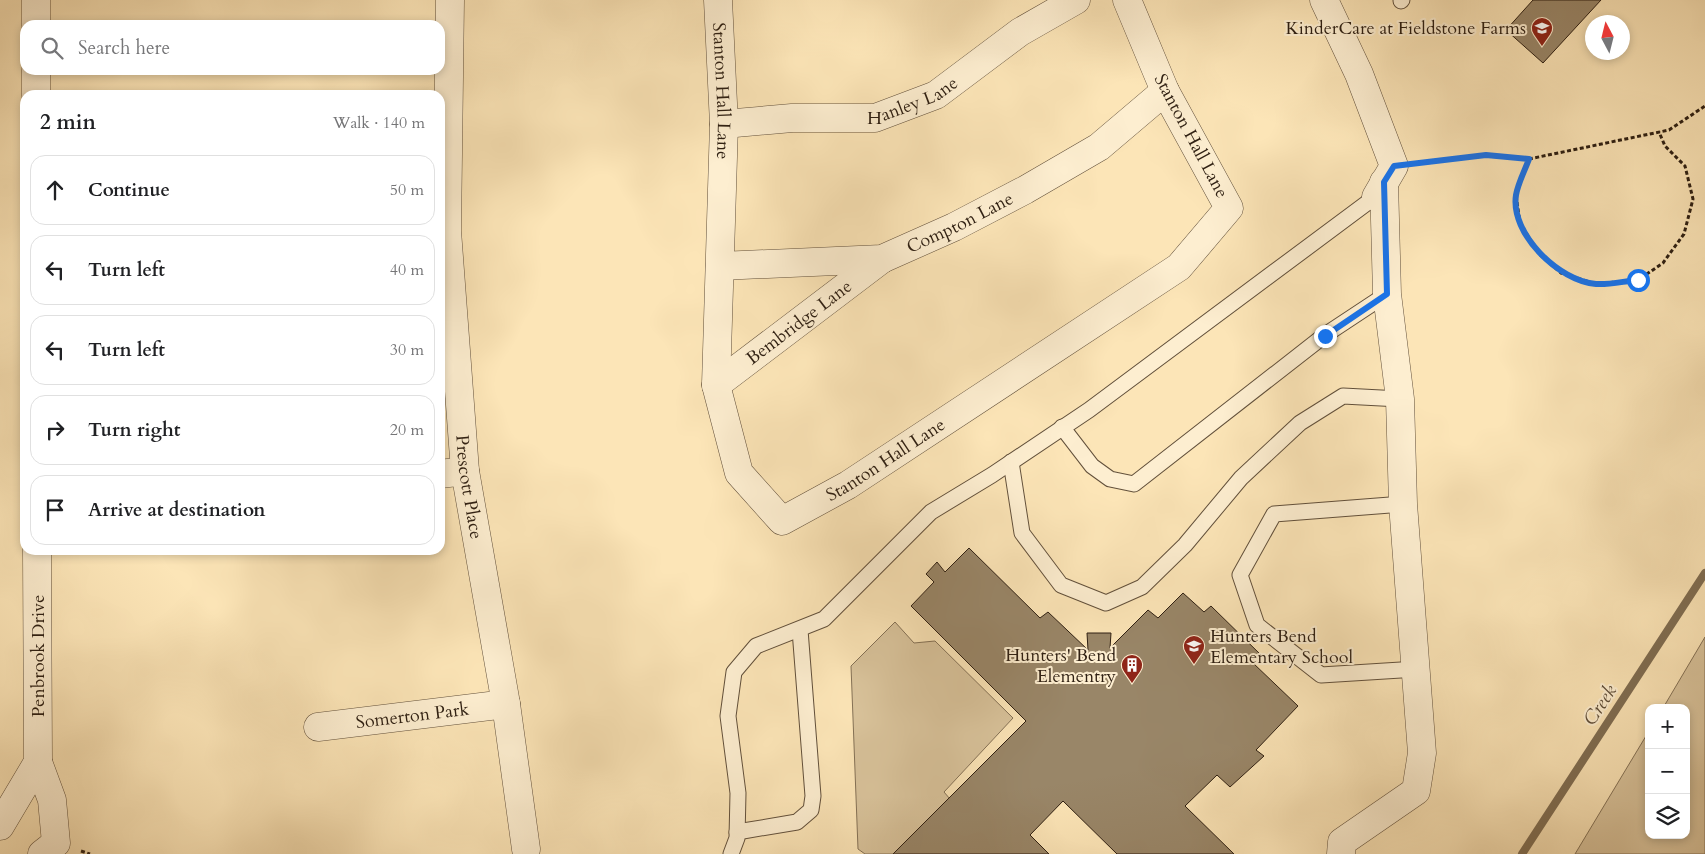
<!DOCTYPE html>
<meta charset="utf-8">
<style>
:root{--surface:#fff;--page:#f6f6f6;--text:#202124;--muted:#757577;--line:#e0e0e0}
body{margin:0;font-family:Cardo,serif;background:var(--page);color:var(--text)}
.controls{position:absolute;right:15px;bottom:15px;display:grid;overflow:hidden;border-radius:10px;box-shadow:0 2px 8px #0003}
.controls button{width:45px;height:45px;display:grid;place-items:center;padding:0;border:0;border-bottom:1px solid var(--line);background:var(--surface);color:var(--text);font:25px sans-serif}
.compass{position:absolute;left:1585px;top:15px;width:45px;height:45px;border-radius:50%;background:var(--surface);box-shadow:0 2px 8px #0003;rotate:353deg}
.stop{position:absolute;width:15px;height:15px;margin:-11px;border:4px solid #1a73e8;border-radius:50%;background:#fff}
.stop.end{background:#1a73e8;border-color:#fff;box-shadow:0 1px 5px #0008}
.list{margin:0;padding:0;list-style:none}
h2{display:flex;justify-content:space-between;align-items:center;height:65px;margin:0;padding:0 20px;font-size:21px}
h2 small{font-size:16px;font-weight:400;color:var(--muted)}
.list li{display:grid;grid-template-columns:32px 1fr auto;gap:15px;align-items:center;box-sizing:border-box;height:70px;margin:0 10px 10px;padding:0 10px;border:1px solid var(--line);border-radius:15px}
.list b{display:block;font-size:19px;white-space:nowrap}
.list em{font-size:16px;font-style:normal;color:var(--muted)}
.icon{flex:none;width:28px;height:28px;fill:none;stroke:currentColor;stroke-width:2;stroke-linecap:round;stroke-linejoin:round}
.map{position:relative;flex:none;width:1705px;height:854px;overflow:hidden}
.search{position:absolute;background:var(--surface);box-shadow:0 2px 8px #0003;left:20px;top:20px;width:425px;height:55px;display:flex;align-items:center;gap:12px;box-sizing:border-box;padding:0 18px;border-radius:15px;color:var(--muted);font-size:19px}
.panel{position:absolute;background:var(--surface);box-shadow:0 2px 8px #0003;left:20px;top:90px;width:425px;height:465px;border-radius:15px}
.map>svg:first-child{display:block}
</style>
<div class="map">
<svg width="1705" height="854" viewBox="0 0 1705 854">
<rect width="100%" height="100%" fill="#fce5b7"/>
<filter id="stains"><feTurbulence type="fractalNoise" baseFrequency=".004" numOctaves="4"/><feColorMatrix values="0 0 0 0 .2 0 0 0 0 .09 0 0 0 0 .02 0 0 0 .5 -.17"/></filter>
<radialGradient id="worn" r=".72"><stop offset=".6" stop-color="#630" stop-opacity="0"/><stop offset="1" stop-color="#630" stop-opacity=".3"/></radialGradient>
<g fill="#d9c39b" stroke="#847156">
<polygon points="895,622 914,643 935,641 1013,718 944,792 950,799 895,854 865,854 858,849 851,666"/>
<polygon points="1705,637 1705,854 1575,854 1649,731 1649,835 1686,835 1686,708 1663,708"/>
</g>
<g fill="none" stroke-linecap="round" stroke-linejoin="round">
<polyline stroke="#806e53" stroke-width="8" points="1522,854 1705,573"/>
</g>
<g fill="#998668" stroke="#2e1f12">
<polygon points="1533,0 1601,0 1543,63 1506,30"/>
<polygon points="969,548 1040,618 1048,612 1088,650 1087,633 1111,633 1110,648 1148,610 1158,618 1183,593 1204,612 1211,606 1261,655 1253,663 1298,706 1256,750 1264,756 1230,787 1217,775 1185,806 1234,854 1117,854 1063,801 1030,835 1049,854 893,854 1026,721 911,606 934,582 926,574 937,562 945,572"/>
</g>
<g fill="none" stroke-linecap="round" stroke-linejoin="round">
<g stroke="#62503b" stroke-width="17">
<g id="lane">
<polyline points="1401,1 1402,0"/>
<polyline points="1062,427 1092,466 1110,479 1134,484 1325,335 1387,294"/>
<polyline points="1011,462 1022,533 1061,585 1106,603 1142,587 1185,545 1241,478 1300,423 1343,396 1400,399"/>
<polyline points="1403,504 1274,514 1240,575 1257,625 1321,675 1417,669"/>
<polyline points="737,832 797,822 811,810 813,796 800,630"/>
<polyline points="731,854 737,838 738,793 728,716 734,672 756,646 824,619 931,512 992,475 1089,410 1375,197"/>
</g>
</g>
<g stroke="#62503b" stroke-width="29">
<g id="street">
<path id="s1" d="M 450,0 L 447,231 L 465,471 L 506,704 L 526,849"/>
<path id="s2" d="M 718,0 L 724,124 L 716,385 L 739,473 L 782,521 L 848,485 L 1179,267 L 1229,208 L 1165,91 L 1127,0"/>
<polyline points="1324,0 1359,74 1394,166 1376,197"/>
<polyline points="36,25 36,0"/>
<polyline points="36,70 36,95"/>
<path id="s3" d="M 724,124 L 792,118 L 875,118 L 936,95 L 1020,32 L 1076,0"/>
<path id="s4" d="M 720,266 L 882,259 L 954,227 L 1025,190 L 1099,147 L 1165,91"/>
<path id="s5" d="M 716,385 L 882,259"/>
<polyline points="440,474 465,471"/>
<path id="s6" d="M 318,727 L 506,704"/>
<polyline points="38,762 52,800 56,843 42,854"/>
<polyline points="0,826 38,762 37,550"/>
<polyline points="1341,854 1342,842 1416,791 1422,753 1403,504 1400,399 1387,294 1384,182"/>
</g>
</g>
<g stroke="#2e1f12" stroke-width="3" stroke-dasharray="4 2.5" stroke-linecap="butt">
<polyline points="1529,159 1516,195 1520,223 1539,254 1561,273 1596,284 1638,280 1663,263 1684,234 1693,199 1685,166 1665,146 1659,132"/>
<polyline points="1419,163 1486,155 1529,159 1669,130 1705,106"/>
<polyline points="81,851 90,854"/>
</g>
<use href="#lane" stroke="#fdeed0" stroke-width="15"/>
<use href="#street" stroke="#fdeed0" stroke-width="28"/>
</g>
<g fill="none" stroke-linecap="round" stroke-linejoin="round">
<path stroke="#1a73e8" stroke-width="6" d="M 1325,336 L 1387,294 L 1384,182 L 1394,166 L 1486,155 L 1529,159 C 1525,170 1518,183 1516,195 C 1510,234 1559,281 1596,284 C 1609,285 1625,281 1638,280"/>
</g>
<defs>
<g id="school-pin" transform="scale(1.125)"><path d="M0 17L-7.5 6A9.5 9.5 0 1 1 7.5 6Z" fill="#8f2418" stroke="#fdeed0"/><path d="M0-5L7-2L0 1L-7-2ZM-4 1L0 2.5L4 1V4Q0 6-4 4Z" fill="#fff"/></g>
<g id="building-pin" transform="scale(1.125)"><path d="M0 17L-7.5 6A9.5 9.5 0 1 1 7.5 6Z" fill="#8f2418" stroke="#fdeed0"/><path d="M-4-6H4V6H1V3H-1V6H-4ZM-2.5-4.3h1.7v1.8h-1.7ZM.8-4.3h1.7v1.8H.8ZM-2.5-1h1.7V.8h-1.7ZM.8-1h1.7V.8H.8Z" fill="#fff"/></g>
</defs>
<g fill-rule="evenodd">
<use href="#school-pin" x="1542" y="28"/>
<use href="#school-pin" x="1194" y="646"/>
<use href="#building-pin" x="1132" y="665"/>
</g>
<g text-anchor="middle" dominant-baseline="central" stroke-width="4" stroke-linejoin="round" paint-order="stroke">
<g font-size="18" fill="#2e1f12" stroke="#fdeed0" text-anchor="end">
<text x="1526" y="28">KinderCare at Fieldstone Farms</text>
<text x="1210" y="636" text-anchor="start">Hunters Bend<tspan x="1210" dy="21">Elementary School</tspan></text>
<text x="1116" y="655">Hunters' Bend<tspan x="1116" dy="21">Elementry</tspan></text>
</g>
<g font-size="18" fill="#2e1f12" stroke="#fdeed0">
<text stroke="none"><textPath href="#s2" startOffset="91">Stanton Hall Lane</textPath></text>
<text stroke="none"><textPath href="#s3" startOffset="192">Hanley Lane</textPath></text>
<text transform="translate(1191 136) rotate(62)">Stanton Hall Lane</text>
<text stroke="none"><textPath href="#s4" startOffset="248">Compton Lane</textPath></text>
<text stroke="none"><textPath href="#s5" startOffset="104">Bembridge Lane</textPath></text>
<text stroke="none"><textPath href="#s2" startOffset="661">Stanton Hall Lane</textPath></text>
<text stroke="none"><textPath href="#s1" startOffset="488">Prescott Place</textPath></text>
<text transform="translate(38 656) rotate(-90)">Penbrook Drive</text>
<text stroke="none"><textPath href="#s6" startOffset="95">Somerton Park</textPath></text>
</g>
<g font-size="19" font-style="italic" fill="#5e4d38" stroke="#fdeed0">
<text transform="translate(1600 705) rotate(-57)">Creek</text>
</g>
</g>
<rect width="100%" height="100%" filter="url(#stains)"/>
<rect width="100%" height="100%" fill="url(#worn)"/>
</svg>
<div class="controls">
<button>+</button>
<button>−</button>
<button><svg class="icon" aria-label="layers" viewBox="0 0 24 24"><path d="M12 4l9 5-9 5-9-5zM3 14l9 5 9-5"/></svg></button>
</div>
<svg class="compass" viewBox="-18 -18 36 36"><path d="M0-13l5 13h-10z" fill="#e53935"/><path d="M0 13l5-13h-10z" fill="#757577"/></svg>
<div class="stop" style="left:1638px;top:280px"></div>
<div class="stop end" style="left:1325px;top:336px"></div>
<div class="search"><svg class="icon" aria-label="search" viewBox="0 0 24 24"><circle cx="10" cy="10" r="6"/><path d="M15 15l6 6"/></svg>Search here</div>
<section class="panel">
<h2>2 min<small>Walk · 140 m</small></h2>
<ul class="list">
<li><svg class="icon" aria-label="ahead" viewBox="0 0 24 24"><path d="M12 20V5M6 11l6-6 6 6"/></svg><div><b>Continue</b></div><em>50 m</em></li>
<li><svg class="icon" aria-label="left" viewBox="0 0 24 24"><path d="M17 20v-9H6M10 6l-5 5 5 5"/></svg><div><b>Turn left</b></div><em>40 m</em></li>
<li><svg class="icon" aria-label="left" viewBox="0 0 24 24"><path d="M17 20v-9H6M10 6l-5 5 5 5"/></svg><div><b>Turn left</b></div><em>30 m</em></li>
<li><svg class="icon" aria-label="right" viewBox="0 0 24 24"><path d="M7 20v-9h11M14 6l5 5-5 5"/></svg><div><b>Turn right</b></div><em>20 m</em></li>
<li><svg class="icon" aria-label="arrive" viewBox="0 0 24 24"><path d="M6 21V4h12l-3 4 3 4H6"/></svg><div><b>Arrive at destination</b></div></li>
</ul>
</section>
</div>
